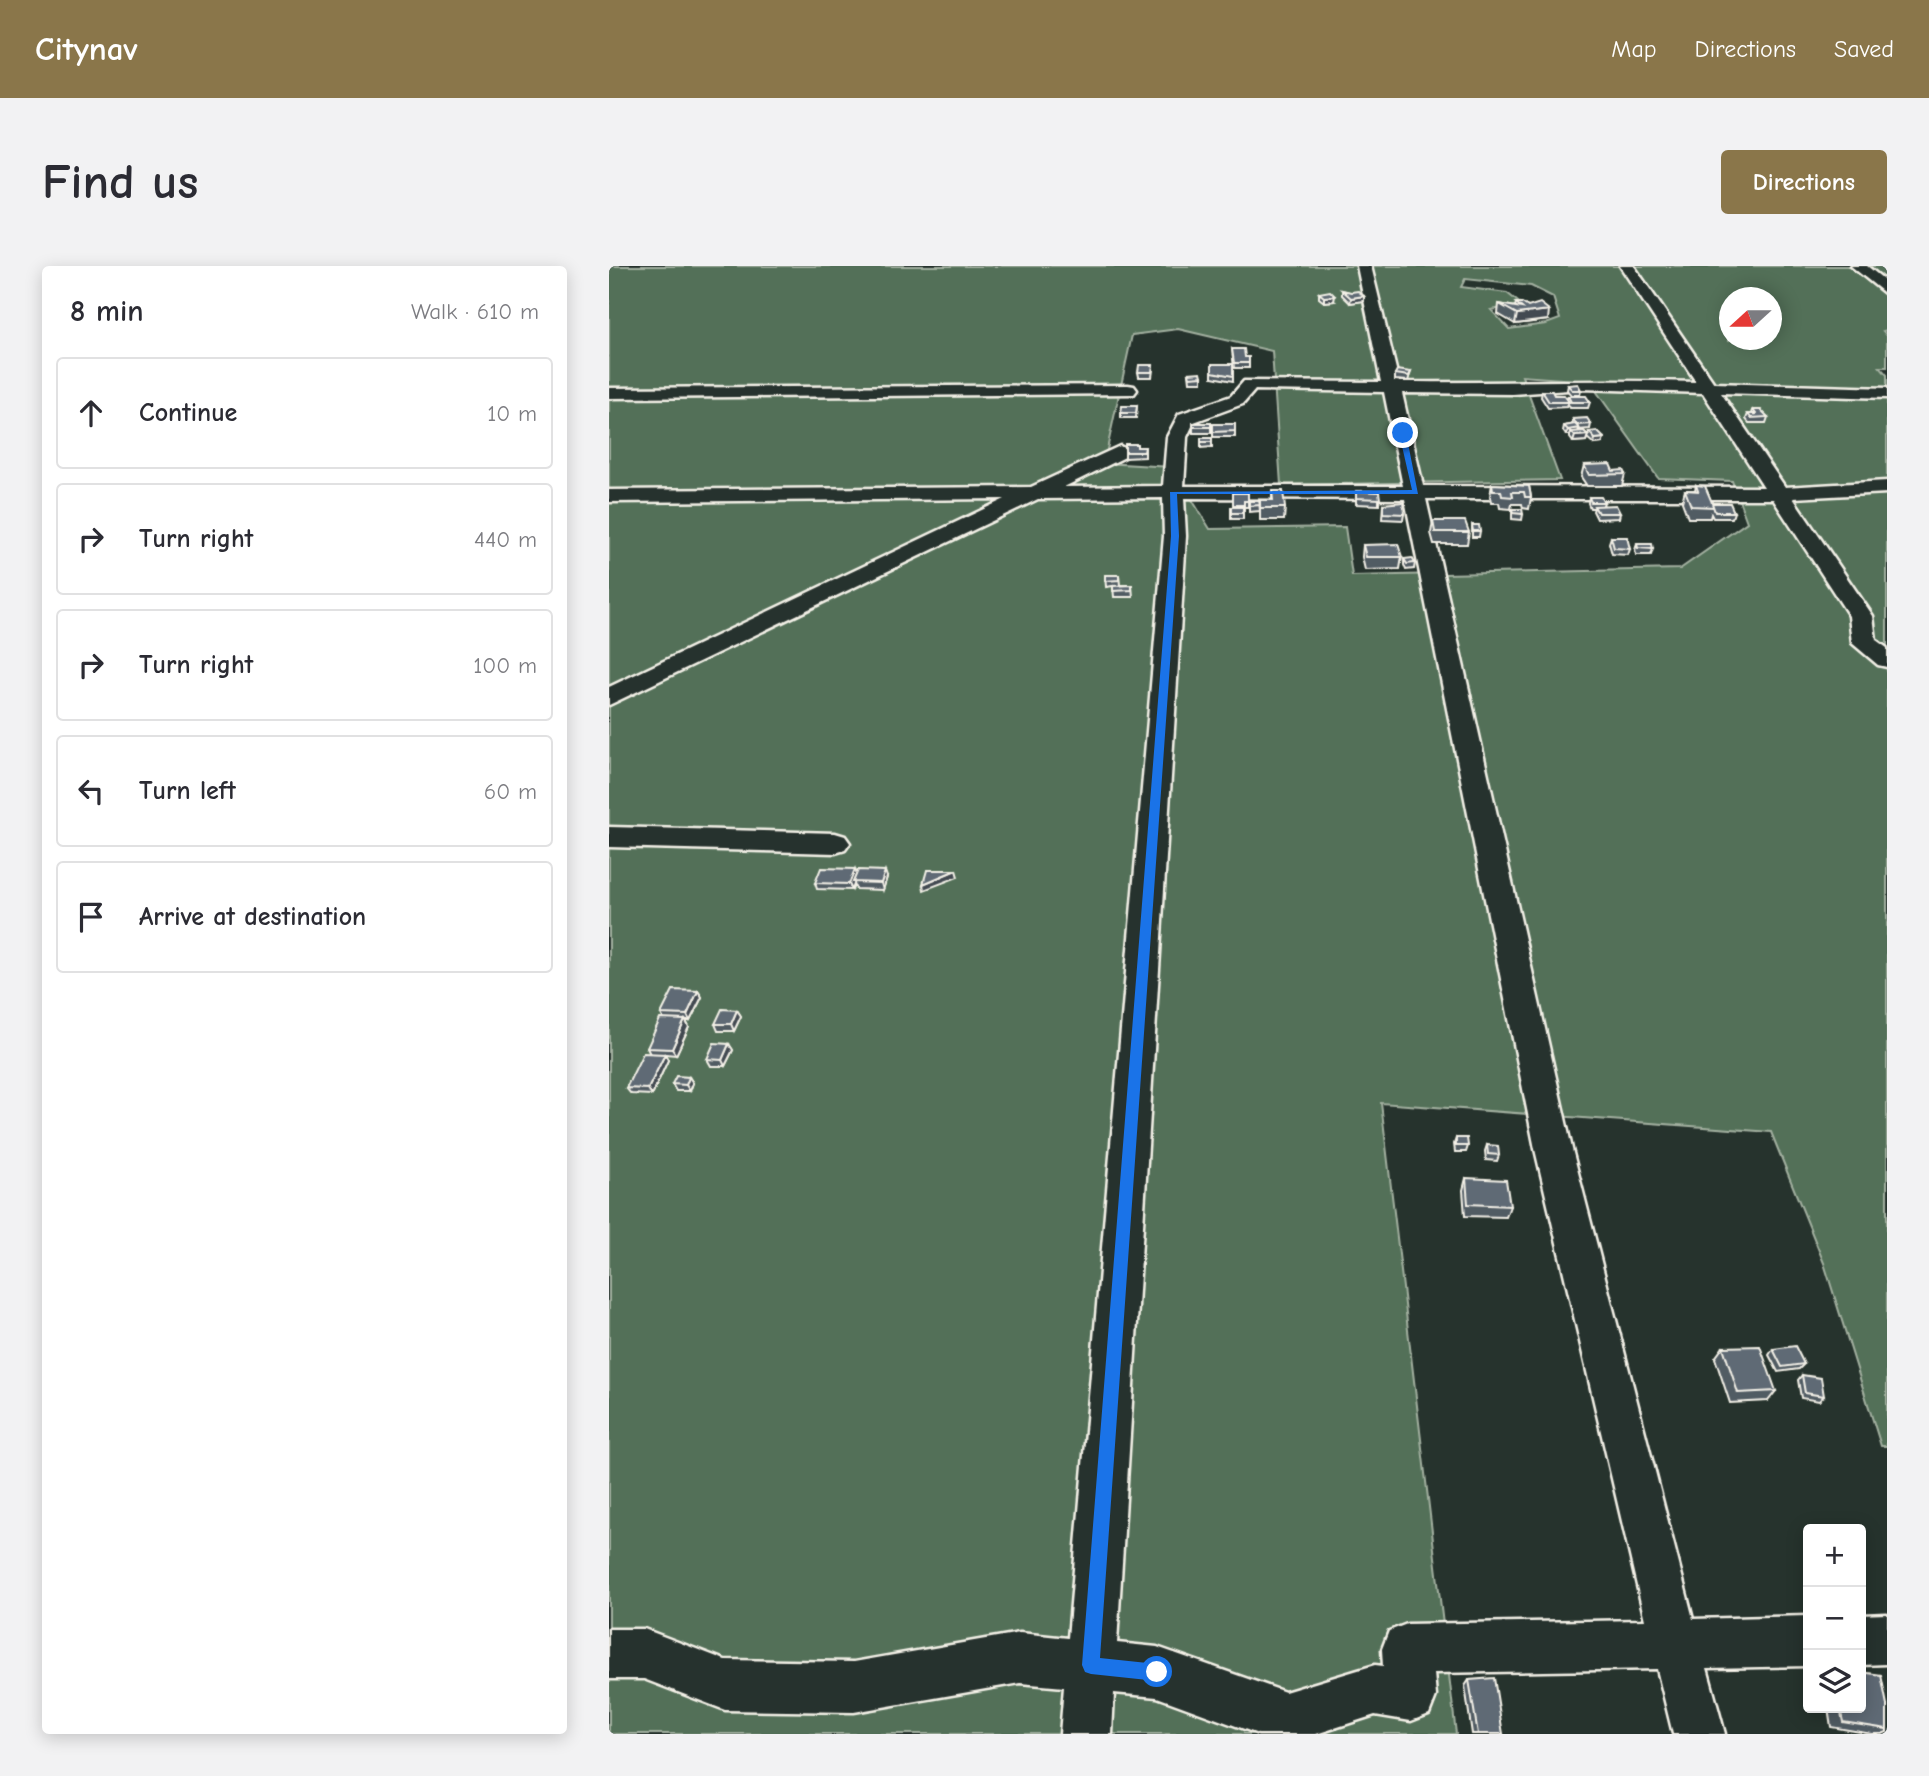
<!DOCTYPE html>
<meta charset="utf-8">
<style>
:root{--surface:#fff;--page:#f2f2f3;--text:#2b2b33;--muted:#7c7c81;--line:#e1e1e2;--accent:#8a764a}
body{margin:0;font-family:"Comic Neue",sans-serif;background:var(--page);color:var(--text)}
.controls{position:absolute;right:21px;bottom:21px;display:grid;overflow:hidden;border-radius:7px;box-shadow:0 4px 18px #0003}
.controls button{width:63px;height:63px;display:grid;place-items:center;padding:0;border:0;border-bottom:2px solid var(--line);background:var(--surface);color:var(--text);font:35px sans-serif}
.compass{position:absolute;left:1110px;top:21px;width:63px;height:63px;border-radius:50%;background:var(--surface);box-shadow:0 4px 18px #0003;rotate:249deg}
.stop{position:absolute;width:21px;height:21px;margin:-16px;border:5px solid #1a73e8;border-radius:50%;background:#fff}
.stop.end{background:#1a73e8;border-color:#fff;box-shadow:0 2px 7px #0008}
.list{margin:0;padding:0;list-style:none}
h2{display:flex;justify-content:space-between;align-items:center;height:91px;margin:0;padding:0 28px;font-size:30px}
h2 small{font-size:23px;font-weight:400;color:var(--muted)}
.list li{display:grid;grid-template-columns:46px 1fr auto;gap:21px;align-items:center;box-sizing:border-box;height:112px;margin:0 14px 14px;padding:0 14px;border:2px solid var(--line);border-radius:7px}
.list b{display:block;font-size:26px;white-space:nowrap}
.list em{font-size:23px;font-style:normal;color:var(--muted)}
.icon{flex:none;width:38px;height:38px;fill:none;stroke:currentColor;stroke-width:2;stroke-linecap:round;stroke-linejoin:round}
.map{position:relative;flex:none;width:1278px;height:1468px;overflow:hidden;border-radius:7px}
header{display:flex;align-items:center;gap:42px;box-sizing:border-box;height:98px;padding:0 35px;background:var(--accent);color:#fff}
header strong{font-size:33px}
nav{display:flex;gap:38px;margin-inline-start:auto;font-size:24px}
.intro{display:flex;align-items:center;justify-content:space-between;box-sizing:border-box;height:168px;padding:0 42px}
h1{margin:0;font-size:49px}
.button{padding:18px 32px;border-radius:7px;background:var(--accent);color:#fff;font-size:24px;font-weight:700}
main{display:flex;gap:42px;padding:0 42px}
aside{flex:1;background:var(--surface);border-radius:7px;box-shadow:0 4px 18px #0003}
.map>svg:first-child{display:block}
</style>
<header>
<strong>Citynav</strong>
<nav><a>Map</a><a>Directions</a><a>Saved</a></nav>
</header>
<div class="intro"><h1>Find us</h1><a class="button">Directions</a></div>
<main>
<aside>
<h2>8 min<small>Walk · 610 m</small></h2>
<ul class="list">
<li><svg class="icon" aria-label="ahead" viewBox="0 0 24 24"><path d="M12 20V5M6 11l6-6 6 6"/></svg><div><b>Continue</b></div><em>10 m</em></li>
<li><svg class="icon" aria-label="right" viewBox="0 0 24 24"><path d="M7 20v-9h11M14 6l5 5-5 5"/></svg><div><b>Turn right</b></div><em>440 m</em></li>
<li><svg class="icon" aria-label="right" viewBox="0 0 24 24"><path d="M7 20v-9h11M14 6l5 5-5 5"/></svg><div><b>Turn right</b></div><em>100 m</em></li>
<li><svg class="icon" aria-label="left" viewBox="0 0 24 24"><path d="M17 20v-9H6M10 6l-5 5 5 5"/></svg><div><b>Turn left</b></div><em>60 m</em></li>
<li><svg class="icon" aria-label="arrive" viewBox="0 0 24 24"><path d="M6 21V4h12l-3 4 3 4H6"/></svg><div><b>Arrive at destination</b></div></li>
</ul>
</aside>
<div class="map">
<svg width="1278" height="1468" viewBox="0 0 1278 1468">
<rect width="100%" height="100%" fill="#26332d"/>
<filter id="ink" filterUnits="userSpaceOnUse"><feTurbulence type="fractalNoise" baseFrequency=".0143" numOctaves="2"/><feDisplacementMap in="SourceGraphic" scale="14" xChannelSelector="R" yChannelSelector="G"/><feConvolveMatrix kernelMatrix="1 2 1 2 8 2 1 2 1" color-interpolation-filters="sRGB"/></filter>
<g filter="url(#ink)">
<path fill="#527059" stroke="#a3b0a0" stroke-width="2" fill-rule="evenodd" d="M 0,0 L 1278,0 L 1278,64 L 1274,65 L 1278,70 L 1278,101 L 1271,101 L 1278,109 L 1278,1180 L 1272,1180 L 1215,997 L 1162,866 L 772,837 L 847,1468 L 0,1468 ZM 856,13 L 922,20 L 944,31 L 951,53 L 937,58 L 900,63 L 882,44 L 913,39 L 898,27 L 852,21 ZM 1120,32 L 1162,32 L 1162,74 L 1120,74 ZM 569,63 L 663,85 L 672,219 L 951,214 L 913,110 L 980,115 L 1049,212 L 1123,215 L 1138,256 L 1071,303 L 743,310 L 736,261 L 601,263 L 563,201 L 495,197 L 523,69 Z"/>
<g fill="none" stroke-linecap="round" stroke-linejoin="round">
<g stroke="#f4f1e8" stroke-width="5">
<g id="minor">
<path d="M 748,0 L 762,0 L 790,116 C 889,117 988,113 1087,116 L 1011,0 L 1025,0 L 1105,117 L 1278,122 L 1278,132 L 1112,127 L 1176,221 L 1278,215 L 1278,227 L 1184,232 L 1264,350 L 1267,374 L 1278,382 L 1278,401 L 1269,399 L 1243,377 L 1240,350 L 1164,233 L 817,233 L 963,883 L 1084,1353 L 1199,1350 L 1199,1400 L 1098,1402 L 1116,1468 L 1064,1468 L 1048,1403 L 825,1407 L 827,1430 L 820,1448 L 802,1455 L 766,1449 L 707,1468 L 649,1468 L 548,1431 L 505,1427 L 503,1468 L 451,1468 L 455,1421 L 411,1417 L 245,1446 L 116,1444 L 35,1413 L 0,1413 L 0,1363 L 35,1363 L 116,1394 L 245,1396 L 411,1367 L 459,1372 L 555,270 L 554,232 L 429,233 L 0,439 L 0,421 L 396,233 L 0,236 L 0,224 L 422,221 L 511,180 L 521,186 L 518,190 L 455,221 L 554,220 L 558,171 L 570,148 L 622,130 L 635,115 L 772,116 ZM 973,123 L 1094,127 L 1155,221 L 814,220 L 793,127 L 904,128 ZM 646,124 L 775,126 L 794,220 L 575,220 L 578,171 L 585,156 L 634,138 ZM 575,232 L 796,233 L 926,883 L 1036,1354 L 798,1358 L 780,1365 L 773,1383 L 774,1400 L 766,1399 L 676,1426 L 548,1381 L 508,1377 L 577,270 Z"/>
<polygon points="1242,0 1258,0 1278,16 1278,29"/>
<polygon points="519,119 525,120 528,124 525,128 0,132 0,122"/>
<polygon points="0,561 226,567 236,570 241,577 236,584 226,587 0,581"/>
<polygon points="1278,1348 1278,1398 1252,1399 1252,1349"/>
</g>
</g>
<use href="#minor" fill="#26332d" fill-rule="evenodd"/>
</g>
<g fill="#515b64" stroke="#f4f1e8" stroke-width="2">
<polygon points="733,24 755,30 755,35 741,37 733,29"/>
<polygon points="710,27 725,35 715,36 710,32"/>
<polygon points="907,37 919,41 939,54 906,58 889,48 890,38 906,41"/>
<polygon points="623,83 636,91 640,91 640,102 625,102"/>
<polygon points="603,98 624,98 624,115 603,111"/>
<polygon points="544,104 543,111 530,111 529,106"/>
<polygon points="802,106 799,115 786,114 786,108"/>
<polygon points="580,107 593,110 593,116 581,116"/>
<polygon points="959,119 972,124 971,129 962,129 958,124"/>
<polygon points="933,125 958,134 959,130 981,136 979,142 961,142 959,138 958,141 939,142 932,131"/>
<polygon points="528,140 527,152 512,152 512,147"/>
<polygon points="1144,144 1159,151 1157,157 1140,157 1137,153 1139,148 1143,148"/>
<polygon points="964,153 982,158 981,163 970,164 970,165 979,169 977,175 964,176 961,172 961,169 957,169 954,165 955,160 963,159"/>
<rect x="584" y="157" width="18" height="10"/>
<rect x="604" y="158" width="22" height="13"/>
<polygon points="980,166 995,172 993,177 985,178 978,172"/>
<polygon points="592,172 603,172 603,181 592,182"/>
<polygon points="529,181 536,181 536,191 516,192 516,186"/>
<polygon points="975,199 1004,205 1016,208 1013,220 978,220 972,211"/>
<polygon points="883,218 920,220 922,231 920,243 914,242 913,238 903,238 902,243 891,242 890,237 882,237 881,230"/>
<polygon points="1087,219 1103,237 1125,246 1123,252 1104,252 1102,248 1101,252 1079,252 1073,236 1076,224 1086,224"/>
<polygon points="663,225 676,242 675,254 651,254 651,234 663,234"/>
<polygon points="747,225 770,226 770,239 747,238"/>
<polygon points="624,227 639,227 639,241 635,241 635,245 634,245 634,253 622,253 622,241 624,241"/>
<polygon points="980,231 995,236 994,239 1011,247 1010,252 988,253 984,245 985,242 981,242 979,237"/>
<polygon points="640,235 650,235 651,245 640,246"/>
<polygon points="774,238 795,248 794,254 773,253"/>
<polygon points="903,243 914,248 913,254 903,253"/>
<polygon points="824,255 860,266 858,278 825,278 822,267"/>
<polygon points="863,259 871,265 870,271 863,271"/>
<polygon points="1002,271 1021,283 1019,289 1003,288 1000,277"/>
<polygon points="1028,278 1044,283 1042,289 1027,289 1026,284"/>
<polygon points="754,279 793,291 791,303 756,304 753,291"/>
<polygon points="795,293 806,297 805,303 797,304 795,299"/>
<polygon points="496,309 510,309 511,319 523,319 524,331 505,331 504,320 497,321"/>
<polygon points="248,608 278,611 274,624 247,623 245,618 243,624 208,623 206,617"/>
<polygon points="89,725 93,731 81,755 77,755 80,761 67,789 56,788 59,794 43,829 22,828 17,822 41,788 38,782 55,754 52,748"/>
<polygon points="128,744 132,750 125,765 109,765 106,758"/>
<polygon points="120,778 124,784 116,800 102,800 98,793"/>
<polygon points="80,811 84,817 81,825 67,825 63,818"/>
<polygon points="847,872 859,880 857,886 846,886 845,878"/>
<polygon points="878,879 890,889 888,895 877,894 876,885"/>
<polygon points="857,912 901,940 897,951 856,950 854,924"/>
<polygon points="1114,1081 1167,1125 1159,1135 1121,1137 1106,1092"/>
<polygon points="1164,1083 1195,1098 1190,1103 1169,1106 1160,1089"/>
<polygon points="1193,1109 1215,1130 1210,1135 1192,1132 1189,1114"/>
<polygon points="860,1414 894,1468 863,1468 856,1420"/>
<polygon points="1278,1439 1278,1466 1273,1468 1263,1468 1222,1461 1219,1442 1252,1442"/>
</g>
<g fill="#424a51" stroke="#f4f1e8" stroke-width="2">
<polygon points="726,30 725,35 715,36 715,31"/>
<polygon points="755,30 755,35 741,37 742,32"/>
<polygon points="940,44 939,54 906,58 908,48"/>
<polygon points="970,162 969,168 962,166 961,169 957,169 959,164"/>
<polygon points="979,169 977,175 964,176 966,170"/>
<polygon points="995,172 993,177 985,178 986,173"/>
<polygon points="246,603 248,609 243,624 240,618"/>
<polygon points="347,604 349,611 315,624 314,618"/>
<polygon points="276,605 278,611 274,624 272,617"/>
<polygon points="89,725 93,731 81,755 78,749"/>
<polygon points="128,744 132,750 125,765 122,758"/>
<polygon points="76,754 80,761 67,789 63,783"/>
<polygon points="120,778 124,784 116,800 113,794"/>
<polygon points="56,788 59,794 43,829 39,823"/>
<polygon points="80,811 84,817 81,825 77,819"/>
</g>
<g fill="#5e6a74" stroke="#f4f1e8" stroke-width="2">
<polygon points="733,24 742,26 749,25 755,30 742,32"/>
<polygon points="721,25 726,30 715,31 710,27"/>
<polygon points="907,37 913,37 919,41 931,37 940,44 908,48 890,38 913,42"/>
<polygon points="623,83 635,83 636,91 640,91 640,97 625,97"/>
<polygon points="603,98 624,98 624,110 603,106"/>
<polygon points="530,99 544,99 543,106 529,106"/>
<polygon points="788,104 802,106 800,110 786,108"/>
<polygon points="592,106 593,110 581,111 580,107"/>
<polygon points="969,118 972,124 963,124 959,119"/>
<polygon points="933,125 943,125 945,129 955,129 960,136 940,136"/>
<polygon points="959,130 977,130 981,136 962,136"/>
<polygon points="513,140 528,140 527,147 512,147"/>
<polygon points="1144,144 1152,144 1159,151 1142,152 1139,148 1147,148"/>
<polygon points="978,152 982,158 968,159 964,153"/>
<rect x="584" y="157" width="18" height="4"/>
<polygon points="604,158 626,158 626,165 604,166"/>
<polygon points="966,158 970,162 959,164 955,160"/>
<polygon points="975,165 979,169 966,170 962,166"/>
<polygon points="988,165 995,172 986,173 980,166"/>
<rect x="592" y="172" width="11" height="4"/>
<polygon points="516,178 528,178 528,181 536,181 535,186 516,186"/>
<polygon points="1001,198 1004,205 1014,204 1016,208 980,209 975,199"/>
<polygon points="883,218 920,220 922,231 916,231 915,226 903,226 904,231 893,230 892,225 884,225"/>
<polygon points="1087,219 1096,220 1105,241 1082,240 1076,224 1089,225"/>
<polygon points="663,225 674,225 676,242 651,242 651,234 664,234"/>
<polygon points="747,225 770,226 771,233 747,232"/>
<polygon points="624,227 639,227 639,235 635,235 635,239 624,239"/>
<polygon points="980,231 992,231 995,236 982,236"/>
<polygon points="640,235 650,235 651,239 640,240"/>
<polygon points="794,236 795,248 774,247 774,238"/>
<polygon points="1103,237 1121,237 1125,246 1106,246"/>
<polygon points="1007,239 1011,247 989,247 985,240"/>
<rect x="622" y="241" width="12" height="6"/>
<polygon points="903,243 913,243 914,248 904,247"/>
<polygon points="824,255 856,255 860,266 826,266"/>
<polygon points="863,259 870,259 871,265 864,265"/>
<polygon points="1002,271 1018,271 1021,283 1005,282"/>
<polygon points="789,278 793,291 757,291 754,279"/>
<polygon points="1028,278 1043,278 1044,283 1029,282"/>
<polygon points="803,292 806,297 798,298 795,293"/>
<polygon points="496,309 510,309 510,314 496,315"/>
<polygon points="523,319 523,324 504,325 504,320"/>
<polygon points="212,602 246,603 240,618 206,617"/>
<polygon points="249,604 276,605 272,617 244,616"/>
<polygon points="318,604 347,604 314,618"/>
<polygon points="64,724 89,725 78,749 52,748"/>
<polygon points="113,743 128,744 122,758 106,758"/>
<polygon points="51,753 76,754 63,783 38,782"/>
<polygon points="105,777 120,778 113,794 98,793"/>
<polygon points="34,787 56,788 39,823 17,822"/>
<polygon points="67,810 80,811 77,819 63,818"/>
<polygon points="847,872 858,872 859,880 847,880"/>
<polygon points="878,879 889,880 890,889 879,888"/>
<polygon points="857,912 897,914 901,940 859,938"/>
<polygon points="1151,1080 1167,1125 1129,1127 1114,1081"/>
<polygon points="1186,1080 1195,1098 1173,1101 1164,1083"/>
<polygon points="1193,1109 1212,1112 1215,1130 1196,1127"/>
<polygon points="1252,1406 1272,1409 1278,1439 1278,1463 1234,1456 1231,1442 1252,1442"/>
<polygon points="885,1412 894,1468 869,1468 860,1414"/>
</g>
</g>
<polygon fill="#1a73e8" points="794,165 797,167 809,228 568,228 570,270 491,1392 548,1398 554,1400 557,1406 554,1412 548,1415 482,1408 476,1406 473,1399 562,270 561,226 803,224 790,167"/>
</svg>
<div class="controls">
<button>+</button>
<button>−</button>
<button><svg class="icon" aria-label="layers" viewBox="0 0 24 24"><path d="M12 4l9 5-9 5-9-5zM3 14l9 5 9-5"/></svg></button>
</div>
<svg class="compass" viewBox="-18 -18 36 36"><path d="M0-13l5 13h-10z" fill="#e53935"/><path d="M0 13l5-13h-10z" fill="#7c7c81"/></svg>
<div class="stop" style="left:548px;top:1406px"></div>
<div class="stop end" style="left:794px;top:167px"></div>
</div>
</main>
